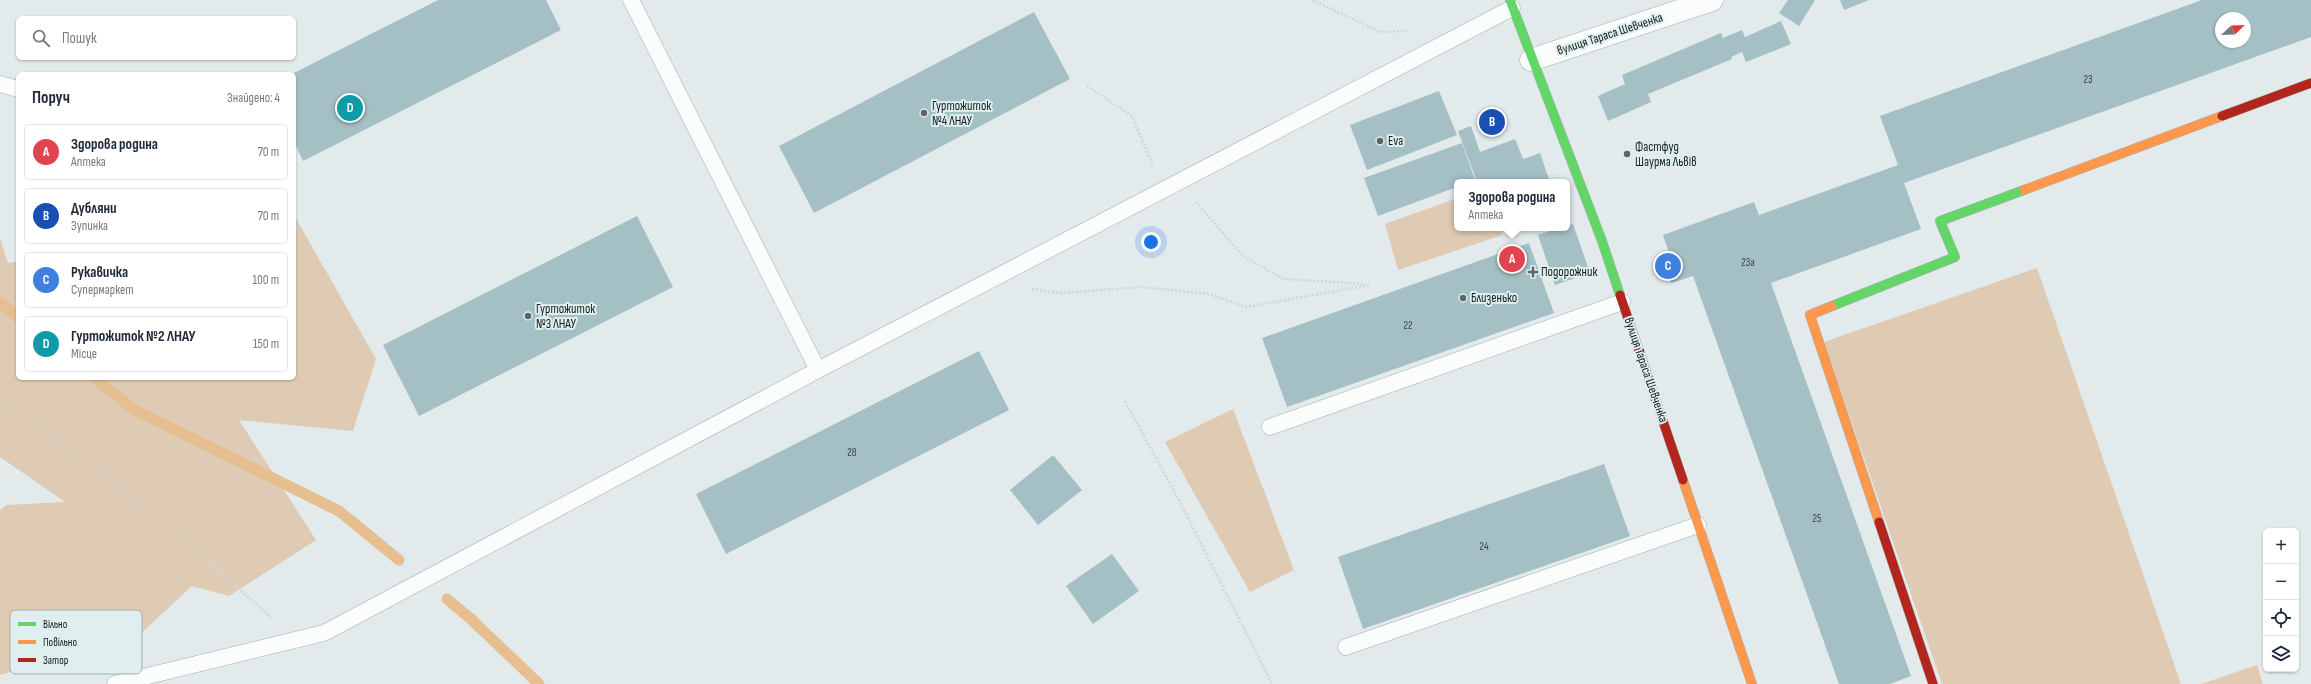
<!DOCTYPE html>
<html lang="uk">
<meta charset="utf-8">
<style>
:root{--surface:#fff;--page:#f6f6f7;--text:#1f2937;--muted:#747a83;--line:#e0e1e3;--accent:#7c3aed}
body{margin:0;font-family:"Sofia Sans Condensed",sans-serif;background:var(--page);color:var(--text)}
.controls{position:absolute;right:12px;bottom:12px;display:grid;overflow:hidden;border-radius:6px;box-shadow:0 1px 3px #0004}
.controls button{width:36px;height:36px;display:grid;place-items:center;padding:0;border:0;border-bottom:1px solid var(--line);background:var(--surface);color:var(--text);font:20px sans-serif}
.compass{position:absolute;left:2215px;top:12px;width:36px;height:36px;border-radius:50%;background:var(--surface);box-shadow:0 1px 3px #0004;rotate:67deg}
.you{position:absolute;left:1151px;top:242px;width:14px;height:14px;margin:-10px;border:3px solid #fff;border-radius:50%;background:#1a73e8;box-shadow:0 0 0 6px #1a73e833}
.badge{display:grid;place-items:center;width:26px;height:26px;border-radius:50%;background:var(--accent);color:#fff;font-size:13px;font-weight:700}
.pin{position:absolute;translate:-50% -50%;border:2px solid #fff;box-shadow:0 1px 4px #0006}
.popup{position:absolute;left:1454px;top:179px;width:116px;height:52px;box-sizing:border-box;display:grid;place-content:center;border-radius:6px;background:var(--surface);filter:drop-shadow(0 1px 3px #0005);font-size:13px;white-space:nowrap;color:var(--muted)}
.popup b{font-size:15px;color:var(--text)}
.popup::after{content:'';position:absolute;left:50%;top:100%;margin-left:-8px;border:8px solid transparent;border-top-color:var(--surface)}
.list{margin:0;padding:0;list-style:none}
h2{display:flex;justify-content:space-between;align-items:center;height:52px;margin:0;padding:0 16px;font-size:17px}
h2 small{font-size:13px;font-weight:400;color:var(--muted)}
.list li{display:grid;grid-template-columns:26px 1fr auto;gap:12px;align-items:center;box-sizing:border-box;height:56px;margin:0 8px 8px;padding:0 8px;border:1px solid var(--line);border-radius:6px}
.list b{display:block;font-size:15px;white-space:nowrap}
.list p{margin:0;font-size:13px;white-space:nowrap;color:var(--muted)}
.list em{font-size:13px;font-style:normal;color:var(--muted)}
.icon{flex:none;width:22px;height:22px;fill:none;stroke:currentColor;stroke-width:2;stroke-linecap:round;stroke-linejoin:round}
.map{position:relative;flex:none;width:2311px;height:684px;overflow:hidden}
.search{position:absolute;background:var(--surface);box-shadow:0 1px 3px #0004;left:16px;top:16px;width:280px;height:44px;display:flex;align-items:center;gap:10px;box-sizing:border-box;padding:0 14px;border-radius:6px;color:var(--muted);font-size:15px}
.panel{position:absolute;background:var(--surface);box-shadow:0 1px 3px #0004;left:16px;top:72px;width:280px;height:308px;border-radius:6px}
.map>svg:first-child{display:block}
</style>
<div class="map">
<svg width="2311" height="684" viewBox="0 0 2311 684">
<rect width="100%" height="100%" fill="#e2eaec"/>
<g fill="#dfcbb4">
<polygon points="1457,198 1457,228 1500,228 1502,235 1398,270 1385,224"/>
<polygon points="294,215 376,359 353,431 239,420 316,540 229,596 192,586 122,651 59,658 0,675 0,510 6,505 65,502 0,457 0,238 8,263 18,261 18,378 294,378"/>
<polygon points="2037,268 2181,684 1942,684 1824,342"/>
<polygon points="1233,409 1294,570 1250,592 1165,442"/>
<polygon points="2257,665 2263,684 2201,684"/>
</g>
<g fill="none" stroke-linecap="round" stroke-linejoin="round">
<g stroke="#e7be90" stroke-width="11">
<polyline points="0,302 18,318"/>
<polyline points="94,378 135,410 339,511 399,560"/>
<polyline points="447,599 471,619 539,684"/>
</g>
</g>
<g fill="#a4c0c4" fill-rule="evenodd">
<polygon points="438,0 546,0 561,30 303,161 294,142 294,73"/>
<polygon points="1788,0 1815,0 1799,26 1779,13"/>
<polygon points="1840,0 1869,0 1844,10"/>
<path d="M 2202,0 L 2311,0 L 2311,37 L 1904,183 L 1921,229 L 1771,283 L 1911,676 L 1890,684 L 1839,684 L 1693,276 L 1671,283 L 1665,264 L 1672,261 L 1663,235 L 1754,202 L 1759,215 L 1898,165 L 1880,116 ZM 2221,18 L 2245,18 L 2245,42 L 2221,42 Z"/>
<polygon points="1034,12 1070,79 814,213 779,146"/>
<polygon points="1781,21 1791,44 1746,62 1742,52 1731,57 1732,59 1648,94 1651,102 1608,121 1598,96 1625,84 1622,75 1721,33 1723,38 1742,30 1745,37"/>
<polygon points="1439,91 1457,135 1367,170 1350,125"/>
<polygon points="1471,126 1480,152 1515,139 1523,159 1540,153 1550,182 1477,182 1458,131"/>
<polygon points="1462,143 1475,180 1457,182 1457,187 1378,216 1364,178"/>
<polygon points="637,216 673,287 419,416 383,345"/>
<polygon points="1573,224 1590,273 1555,285 1538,235 1559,228 1567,228 1567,225"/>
<polygon points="1529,243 1554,313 1287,407 1262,338"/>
<polygon points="979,351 1009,410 726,554 696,494"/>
<polygon points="1053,455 1082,490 1038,525 1010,490"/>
<polygon points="1604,464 1630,536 1363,629 1338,557"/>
<polygon points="1112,554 1139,591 1093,624 1066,586"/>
</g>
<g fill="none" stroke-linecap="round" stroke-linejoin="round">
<g stroke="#a7aeae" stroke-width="17">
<g id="lane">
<polyline points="631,0 818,370"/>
<polyline points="0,84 18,89"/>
<polyline points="1270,427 1622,302"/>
<polyline points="1346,647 1698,525"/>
<polyline points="115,684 324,633 818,370 1512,8"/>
</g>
</g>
<g stroke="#a7aeae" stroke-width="23">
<polyline id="street" points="1531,60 1712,0"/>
</g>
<g stroke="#a7aeae" stroke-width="10">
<g id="fast">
<polyline points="1510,0 1602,241 1620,295"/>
<polyline points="1832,306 1955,257 1940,221 2024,190"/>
</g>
</g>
<g stroke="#a7aeae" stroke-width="10">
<g id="slow">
<polyline points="2024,190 2222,116"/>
<polyline points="1832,306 1810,315 1879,522"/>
<polyline points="1683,480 1752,684"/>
</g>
</g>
<g stroke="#a7aeae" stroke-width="10">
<g id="jam">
<polyline points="2222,116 2311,83"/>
<polyline points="1620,295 1683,480"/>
<polyline points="1879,522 1933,684"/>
</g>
</g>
<g stroke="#d3d5d5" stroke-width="2.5" stroke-dasharray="2 2" stroke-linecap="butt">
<polyline points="1312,0 1380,32 1406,31"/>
<polyline points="1087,86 1132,116 1153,166"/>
<polyline points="1196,202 1243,256 1284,279 1366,284"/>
<polyline points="1032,289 1061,293 1141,287 1209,294 1246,307 1370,285"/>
<polyline points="0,399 162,521 272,618"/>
<polyline points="1125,401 1182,506 1272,684"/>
</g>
<use href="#lane" stroke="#fbfcfc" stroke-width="16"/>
<use href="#street" stroke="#fbfcfc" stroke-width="22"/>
<use href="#fast" stroke="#63d668" stroke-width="9"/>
<use href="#slow" stroke="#ff974d" stroke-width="9"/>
<use href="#jam" stroke="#b3261e" stroke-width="9"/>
</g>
<g fill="#5e6565" stroke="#dfeeef" stroke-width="1.5">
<circle cx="924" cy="113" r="4"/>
<circle cx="1380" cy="141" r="4"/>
<circle cx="1627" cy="154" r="4"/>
<path d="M1531 266h4v4h4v4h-4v4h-4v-4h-4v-4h4z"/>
<circle cx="1463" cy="298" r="4"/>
<circle cx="528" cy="316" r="4"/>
</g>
<g text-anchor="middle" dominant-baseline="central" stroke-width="4" stroke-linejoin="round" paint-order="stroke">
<g font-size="11" fill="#3a4647">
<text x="2088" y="79">23</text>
<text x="1748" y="262">23а</text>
<text x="1408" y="325">22</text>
<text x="852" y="452">28</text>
<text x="1817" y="518">25</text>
<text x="1484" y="546">24</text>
</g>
<g font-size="13" fill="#171d1d" stroke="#dfeeef">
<text transform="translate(1610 34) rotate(-18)">вулиця Тараса Шевченка</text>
<text transform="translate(1646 370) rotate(71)">вулиця Тараса Шевченка</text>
</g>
<g font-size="13" fill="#171d1d" stroke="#dfeeef" text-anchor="start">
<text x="932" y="106">Гуртожиток<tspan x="932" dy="15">№4 ЛНАУ</tspan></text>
<text x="1388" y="141">Eva</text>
<text x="1635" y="147">Фастфуд<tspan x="1635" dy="15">Шаурма Львів</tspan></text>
<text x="1541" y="272">Подорожник</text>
<text x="1471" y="298">Близенько</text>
<text x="536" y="309">Гуртожиток<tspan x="536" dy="15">№3 ЛНАУ</tspan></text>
</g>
</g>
<rect x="10" y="610" width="132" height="64" rx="6" fill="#dfeeef" stroke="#a3afb0" stroke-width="1"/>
<rect x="18" y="622" width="18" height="4" fill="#63d668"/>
<rect x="18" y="640" width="18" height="4" fill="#ff974d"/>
<rect x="18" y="658" width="18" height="4" fill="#b3261e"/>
<g font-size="11" fill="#171d1d">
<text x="43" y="628">Вільно</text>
<text x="43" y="646">Повільно</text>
<text x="43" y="664">Затор</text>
</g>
</svg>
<div class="controls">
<button>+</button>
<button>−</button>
<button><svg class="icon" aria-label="locate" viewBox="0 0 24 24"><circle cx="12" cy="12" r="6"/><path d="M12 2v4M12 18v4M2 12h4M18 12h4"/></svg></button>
<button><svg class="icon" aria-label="layers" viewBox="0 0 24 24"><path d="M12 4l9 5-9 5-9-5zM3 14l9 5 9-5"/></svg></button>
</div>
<svg class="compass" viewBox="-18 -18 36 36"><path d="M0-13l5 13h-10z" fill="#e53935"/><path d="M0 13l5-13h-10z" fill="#747a83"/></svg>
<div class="you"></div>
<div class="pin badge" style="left:1512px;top:259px;background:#e0444e">A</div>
<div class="popup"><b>Здорова родина</b>Аптека</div>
<div class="pin badge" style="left:1492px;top:122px;background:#1a4fb4">B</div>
<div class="pin badge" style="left:1668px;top:266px;background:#3f7fe0">C</div>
<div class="pin badge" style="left:350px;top:108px;background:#0f9aa8">D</div>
<div class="search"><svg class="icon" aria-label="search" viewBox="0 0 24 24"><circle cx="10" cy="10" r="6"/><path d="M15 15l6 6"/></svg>Пошук</div>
<section class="panel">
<h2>Поруч<small>Знайдено: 4</small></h2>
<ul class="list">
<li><span class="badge" style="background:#e0444e">A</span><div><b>Здорова родина</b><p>Аптека</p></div><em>70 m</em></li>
<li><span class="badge" style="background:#1a4fb4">B</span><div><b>Дубляни</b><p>Зупинка</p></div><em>70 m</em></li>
<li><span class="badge" style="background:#3f7fe0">C</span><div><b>Рукавичка</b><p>Супермаркет</p></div><em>100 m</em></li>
<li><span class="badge" style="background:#0f9aa8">D</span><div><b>Гуртожиток №2 ЛНАУ</b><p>Місце</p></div><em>150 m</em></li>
</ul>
</section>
</div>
